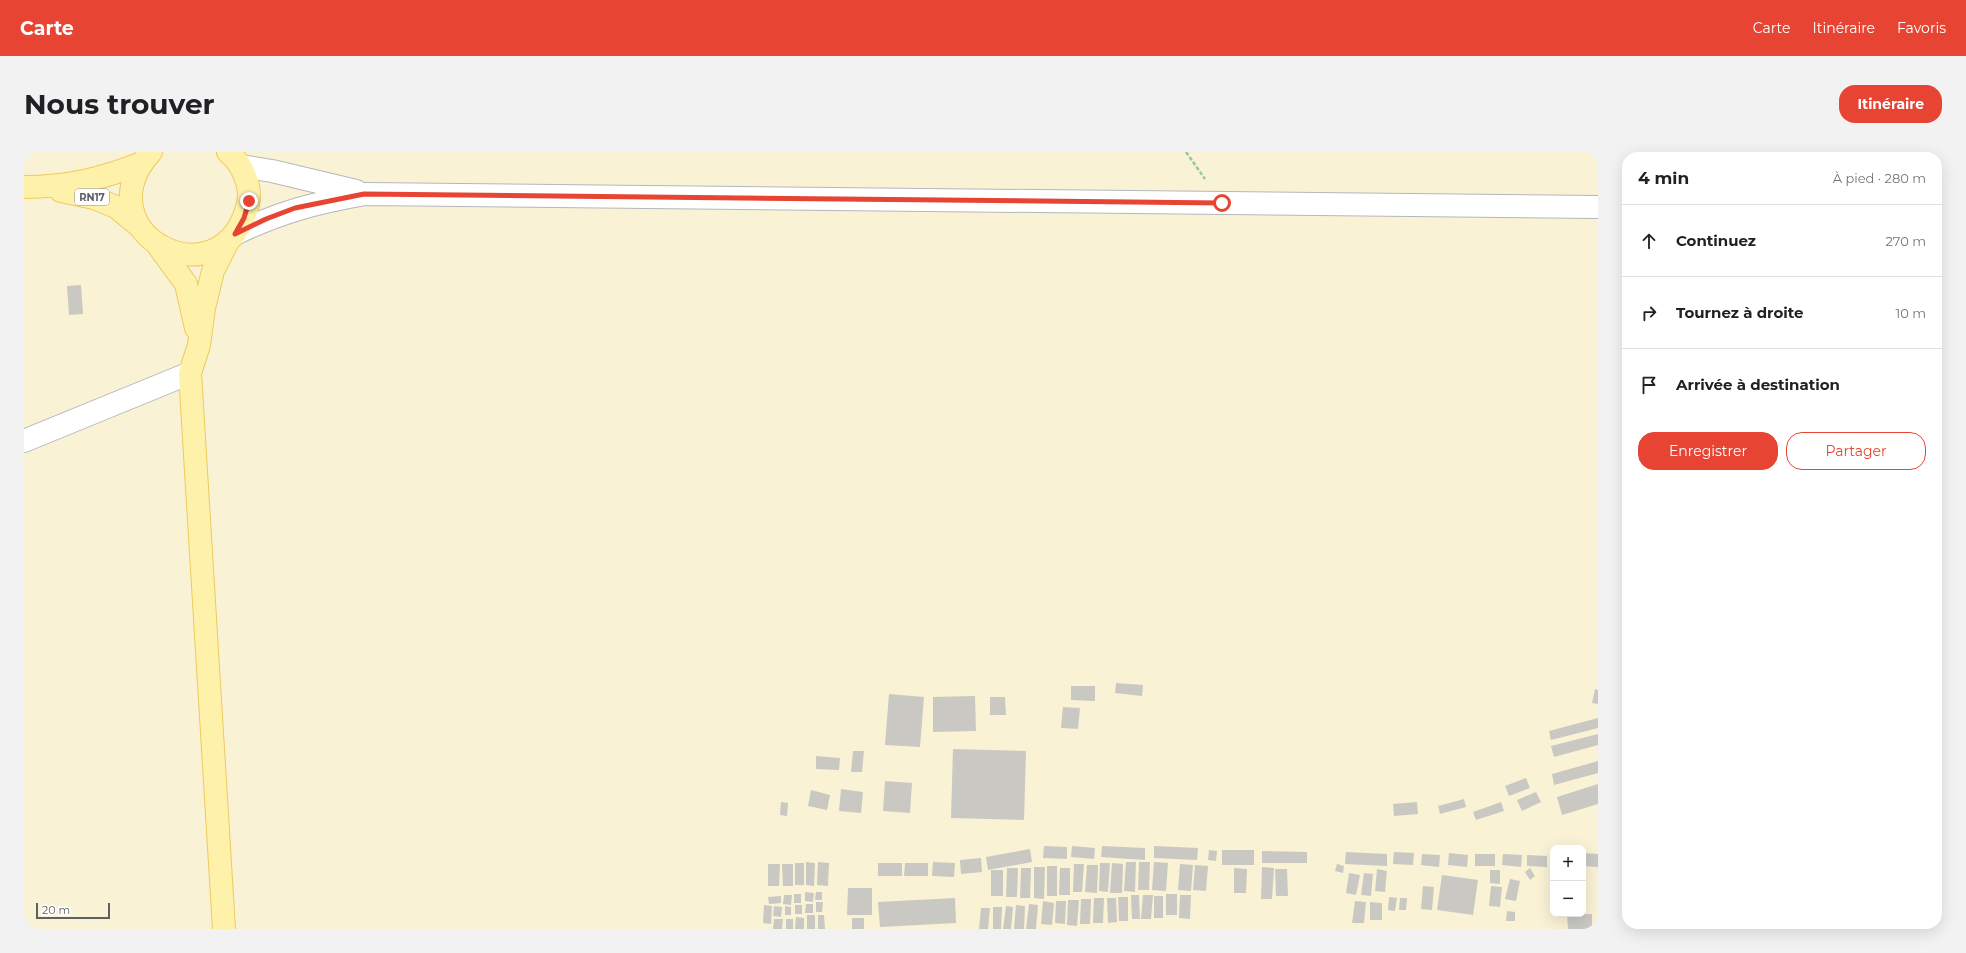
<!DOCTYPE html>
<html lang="fr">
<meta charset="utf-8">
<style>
:root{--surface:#fff;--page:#f2f2f2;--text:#202124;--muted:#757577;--line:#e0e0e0;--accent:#e74433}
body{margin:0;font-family:Montserrat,sans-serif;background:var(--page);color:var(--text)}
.controls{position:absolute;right:12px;bottom:12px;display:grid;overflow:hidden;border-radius:8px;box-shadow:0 4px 16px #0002}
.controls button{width:36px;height:36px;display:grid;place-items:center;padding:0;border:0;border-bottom:1px solid var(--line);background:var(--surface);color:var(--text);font:20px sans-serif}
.scale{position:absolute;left:12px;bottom:10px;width:74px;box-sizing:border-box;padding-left:4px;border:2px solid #5d6065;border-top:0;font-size:11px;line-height:14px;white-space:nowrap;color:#5d6065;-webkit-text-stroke:3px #fff;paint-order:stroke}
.stop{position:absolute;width:12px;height:12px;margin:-9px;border:3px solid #e74433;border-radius:50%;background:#fff}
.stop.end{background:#e74433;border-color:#fff;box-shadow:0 1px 4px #0008}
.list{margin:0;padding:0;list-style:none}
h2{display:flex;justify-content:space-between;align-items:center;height:52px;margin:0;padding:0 16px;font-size:17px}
h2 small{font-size:13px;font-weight:400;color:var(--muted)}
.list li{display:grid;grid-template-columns:26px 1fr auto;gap:12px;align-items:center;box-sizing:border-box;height:72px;padding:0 16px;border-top:1px solid var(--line)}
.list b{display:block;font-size:15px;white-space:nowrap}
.list em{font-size:13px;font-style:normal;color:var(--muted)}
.actions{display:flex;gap:8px;padding:12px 16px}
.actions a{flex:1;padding:9px 0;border:1px solid var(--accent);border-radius:16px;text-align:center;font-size:14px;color:var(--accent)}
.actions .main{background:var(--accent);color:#fff}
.icon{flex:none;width:22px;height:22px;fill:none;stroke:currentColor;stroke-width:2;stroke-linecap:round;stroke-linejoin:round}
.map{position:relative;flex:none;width:1574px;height:777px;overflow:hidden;border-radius:16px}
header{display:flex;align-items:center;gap:24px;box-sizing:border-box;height:56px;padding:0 20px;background:var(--accent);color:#fff}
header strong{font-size:19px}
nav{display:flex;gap:22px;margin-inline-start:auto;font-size:14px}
.intro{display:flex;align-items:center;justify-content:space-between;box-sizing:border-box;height:96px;padding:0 24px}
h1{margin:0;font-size:28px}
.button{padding:10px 18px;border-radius:16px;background:var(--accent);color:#fff;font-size:14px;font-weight:700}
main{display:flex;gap:24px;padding:0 24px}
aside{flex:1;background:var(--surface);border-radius:16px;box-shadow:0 4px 16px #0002}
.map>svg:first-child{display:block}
</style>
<header>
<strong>Carte</strong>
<nav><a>Carte</a><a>Itinéraire</a><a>Favoris</a></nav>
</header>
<div class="intro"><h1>Nous trouver</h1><a class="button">Itinéraire</a></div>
<main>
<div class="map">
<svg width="1574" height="777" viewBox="0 0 1574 777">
<rect width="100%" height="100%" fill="#efede5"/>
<path fill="#faf2d5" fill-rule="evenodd" d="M 0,0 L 1574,0 L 1574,777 L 0,777 ZM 1529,696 L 1559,696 L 1559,762 L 1529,762 Z"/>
<g fill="#cac8c2">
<polygon points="57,133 59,162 45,163 43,134"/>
<polygon points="1092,531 1119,533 1118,544 1091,541"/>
<polygon points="1047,534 1071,534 1071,549 1047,548"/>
<polygon points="1571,537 1574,538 1574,552 1568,551"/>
<polygon points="865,542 900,545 896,595 861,593"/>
<polygon points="951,544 952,579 909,580 909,545"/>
<polygon points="966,545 981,545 982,563 966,563"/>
<polygon points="1039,555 1056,556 1054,577 1037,576"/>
<polygon points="1574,566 1574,576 1527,588 1525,579"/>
<polygon points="1574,582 1574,593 1530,605 1527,594"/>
<polygon points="929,597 1002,599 1000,668 927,666"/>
<polygon points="829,599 840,599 838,620 827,620"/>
<polygon points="792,604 816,606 815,618 792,617"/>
<polygon points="1574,609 1574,621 1530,633 1528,622"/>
<polygon points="1502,626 1506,636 1485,644 1481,634"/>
<polygon points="861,629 888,631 886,661 859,659"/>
<polygon points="1574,632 1574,652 1538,663 1533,645"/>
<polygon points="817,637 839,640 837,661 815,659"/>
<polygon points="787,638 806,643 803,658 784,654"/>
<polygon points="1512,640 1517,650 1498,659 1493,648"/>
<polygon points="1440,647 1442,655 1416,662 1414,654"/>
<polygon points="757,650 764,651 763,664 756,663"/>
<polygon points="1393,650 1394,662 1370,664 1369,652"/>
<polygon points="1477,650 1480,659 1452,668 1449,660"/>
<polygon points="1020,694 1043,695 1043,707 1019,706"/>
<polygon points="1048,694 1071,696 1070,707 1047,705"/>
<polygon points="1078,694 1121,696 1121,708 1077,705"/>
<polygon points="1130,694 1174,696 1173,708 1130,706"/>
<polygon points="1006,697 1008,710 964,718 962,705"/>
<polygon points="1185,698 1193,699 1192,709 1184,708"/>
<rect x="1198" y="698" width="32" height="15"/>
<polygon points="1238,699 1283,700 1283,711 1238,711"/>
<polygon points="1322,700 1363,702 1363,714 1321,712"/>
<polygon points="1370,700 1390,701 1389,713 1369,712"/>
<polygon points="1425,701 1444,703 1443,715 1424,713"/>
<polygon points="1559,701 1574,702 1574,715 1559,714"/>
<polygon points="1398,702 1416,703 1415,715 1397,713"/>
<rect x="1451" y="702" width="20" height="12"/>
<polygon points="1479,702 1498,703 1497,715 1478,713"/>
<polygon points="1503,703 1523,704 1523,715 1503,714"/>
<polygon points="957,706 958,720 937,722 936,708"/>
<polygon points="782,710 791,711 790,734 782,733"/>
<polygon points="794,710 805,711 804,734 793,733"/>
<polygon points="909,710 931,711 930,725 908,724"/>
<polygon points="1102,710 1112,710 1111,740 1100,739"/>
<polygon points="1115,710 1126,710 1125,738 1114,738"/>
<polygon points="1130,710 1144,711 1142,739 1128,738"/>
<rect x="771" y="711" width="9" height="22"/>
<rect x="854" y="711" width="24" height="13"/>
<polygon points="881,711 904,711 904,724 880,724"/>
<polygon points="1076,711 1086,711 1084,740 1075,739"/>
<polygon points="1088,711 1099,712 1098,741 1086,741"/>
<polygon points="744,712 756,712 755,734 744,734"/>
<polygon points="758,712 769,712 769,734 759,734"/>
<polygon points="1050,712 1060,712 1058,740 1049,740"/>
<polygon points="1156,712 1169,713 1167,739 1154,738"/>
<polygon points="1313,712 1320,714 1319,721 1311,719"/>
<polygon points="1063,713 1074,713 1073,741 1061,740"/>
<polygon points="1171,713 1184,714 1182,739 1169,738"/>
<rect x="1023" y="714" width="10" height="30"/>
<polygon points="1010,715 1021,715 1020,747 1010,746"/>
<polygon points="1238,715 1250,716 1248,747 1237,747"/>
<polygon points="983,716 994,716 993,745 982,745"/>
<polygon points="997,716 1007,716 1006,746 996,746"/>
<polygon points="1036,716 1046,716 1046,743 1035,743"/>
<polygon points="1210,716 1223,717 1222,741 1210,741"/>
<polygon points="1506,716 1511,724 1506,728 1501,720"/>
<polygon points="1251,717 1263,717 1264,744 1252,744"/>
<polygon points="1353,717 1363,719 1361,740 1351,739"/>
<rect x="967" y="718" width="12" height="26"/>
<polygon points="1466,718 1476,718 1476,732 1466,731"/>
<polygon points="1325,721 1336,723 1332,743 1322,741"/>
<polygon points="1340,721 1349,722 1347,744 1337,743"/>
<polygon points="1418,723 1454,728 1449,763 1413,758"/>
<polygon points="1486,727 1496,729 1492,749 1481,747"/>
<polygon points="1399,734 1410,735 1408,758 1397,757"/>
<polygon points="1467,734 1478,735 1476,755 1465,754"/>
<polygon points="824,736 848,736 848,763 823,763"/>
<polygon points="781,740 790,741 789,750 781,749"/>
<polygon points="792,740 798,740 798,748 791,748"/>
<rect x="770" y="742" width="7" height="9"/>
<rect x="1142" y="742" width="11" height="21"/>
<polygon points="760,743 768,743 767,753 759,752"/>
<polygon points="1107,743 1115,743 1116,767 1108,767"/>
<polygon points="1119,743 1129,743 1127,767 1117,767"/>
<polygon points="1156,743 1167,743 1166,767 1155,766"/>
<polygon points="757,744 757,751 745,752 744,745"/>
<rect x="1130" y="744" width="9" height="22"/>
<polygon points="1094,745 1104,745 1104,769 1095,769"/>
<polygon points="1365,745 1373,746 1371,759 1364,758"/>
<polygon points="931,746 932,771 856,775 854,750"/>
<polygon points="1070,746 1080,746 1079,771 1069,771"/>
<polygon points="1083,746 1092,746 1093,770 1084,771"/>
<polygon points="1376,746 1383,746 1382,758 1375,758"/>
<polygon points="1057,747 1067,747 1066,772 1056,772"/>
<polygon points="1044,748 1055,748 1053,774 1043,773"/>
<polygon points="1019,749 1030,751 1028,773 1017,772"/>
<polygon points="1032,749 1042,749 1041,772 1031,771"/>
<polygon points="1331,749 1342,750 1340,771 1328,771"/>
<polygon points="792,750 799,750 798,760 792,760"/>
<polygon points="1346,750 1358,751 1358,768 1346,768"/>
<polygon points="782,752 789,752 789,761 781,761"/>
<polygon points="1005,752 1014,753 1012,777 1002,777"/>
<polygon points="740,753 748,754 747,772 739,771"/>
<rect x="771" y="753" width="7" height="9"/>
<polygon points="992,753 1001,754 1000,777 990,777"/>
<polygon points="750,754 758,755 757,765 749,764"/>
<polygon points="761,754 767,755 767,763 761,763"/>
<polygon points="982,754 989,755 987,777 979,777"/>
<polygon points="969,755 978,755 977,777 969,777"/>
<polygon points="957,756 966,756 964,777 955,777"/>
<polygon points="1483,759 1491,760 1491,769 1482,769"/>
<polygon points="1568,762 1568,777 1544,777 1543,763"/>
<rect x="783" y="763" width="8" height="14"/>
<polygon points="794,763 800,763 801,777 794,777"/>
<polygon points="772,765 780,766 780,777 771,777"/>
<rect x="828" y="766" width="12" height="11"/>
<polygon points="750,767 759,767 758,777 749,777"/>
<rect x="762" y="767" width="7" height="10"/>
</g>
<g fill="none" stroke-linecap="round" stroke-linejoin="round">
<g stroke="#b5b7bc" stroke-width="24">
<g id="minor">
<polyline points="217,14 248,19 332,39"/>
<path d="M 211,82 C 256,60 291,51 341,42 L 1574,55"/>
<polyline points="0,289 166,221"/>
</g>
</g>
<g stroke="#efc95e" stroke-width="24">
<g id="major">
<path d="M 127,0 C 55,80 198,156 224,52 C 228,34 218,11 204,0"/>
<path d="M 0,35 C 44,35 77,27 118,11"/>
<polyline points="37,39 70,46 92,55 114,73"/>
<polyline points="135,95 162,132 172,176"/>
<polyline points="200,777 166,221 175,193 180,156 189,119 204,89"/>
</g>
</g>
<polyline stroke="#99c5a7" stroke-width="2.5" stroke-dasharray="4 2" stroke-linecap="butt" points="1162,0 1181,27"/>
<use href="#minor" stroke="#fff" stroke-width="22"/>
<use href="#major" stroke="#fef2ab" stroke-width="22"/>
</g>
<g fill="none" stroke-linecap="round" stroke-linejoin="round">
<polyline stroke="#e74433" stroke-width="5" points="225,49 220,66 211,82 242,67 271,56 340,42 1198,51"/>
</g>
<g text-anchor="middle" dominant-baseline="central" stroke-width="3.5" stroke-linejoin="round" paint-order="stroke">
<rect fill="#fff" stroke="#8e9093" stroke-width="1" x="51" y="37" width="34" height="16" rx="3"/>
<g font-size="10" font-weight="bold" fill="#5d6065">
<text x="68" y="45">RN17</text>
</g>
</g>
</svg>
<div class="controls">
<button>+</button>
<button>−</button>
</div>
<div class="scale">20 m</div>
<div class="stop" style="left:1198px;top:51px"></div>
<div class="stop end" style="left:225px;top:49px"></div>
</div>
<aside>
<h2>4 min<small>À pied · 280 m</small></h2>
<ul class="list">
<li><svg class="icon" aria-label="ahead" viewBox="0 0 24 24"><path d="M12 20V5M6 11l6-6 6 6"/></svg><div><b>Continuez</b></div><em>270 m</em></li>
<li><svg class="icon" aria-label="right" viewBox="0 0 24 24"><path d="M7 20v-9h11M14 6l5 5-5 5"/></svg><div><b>Tournez à droite</b></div><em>10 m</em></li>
<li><svg class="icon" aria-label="arrive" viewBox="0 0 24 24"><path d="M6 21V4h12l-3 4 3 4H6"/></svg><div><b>Arrivée à destination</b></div></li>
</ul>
<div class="actions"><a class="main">Enregistrer</a><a>Partager</a></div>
</aside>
</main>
